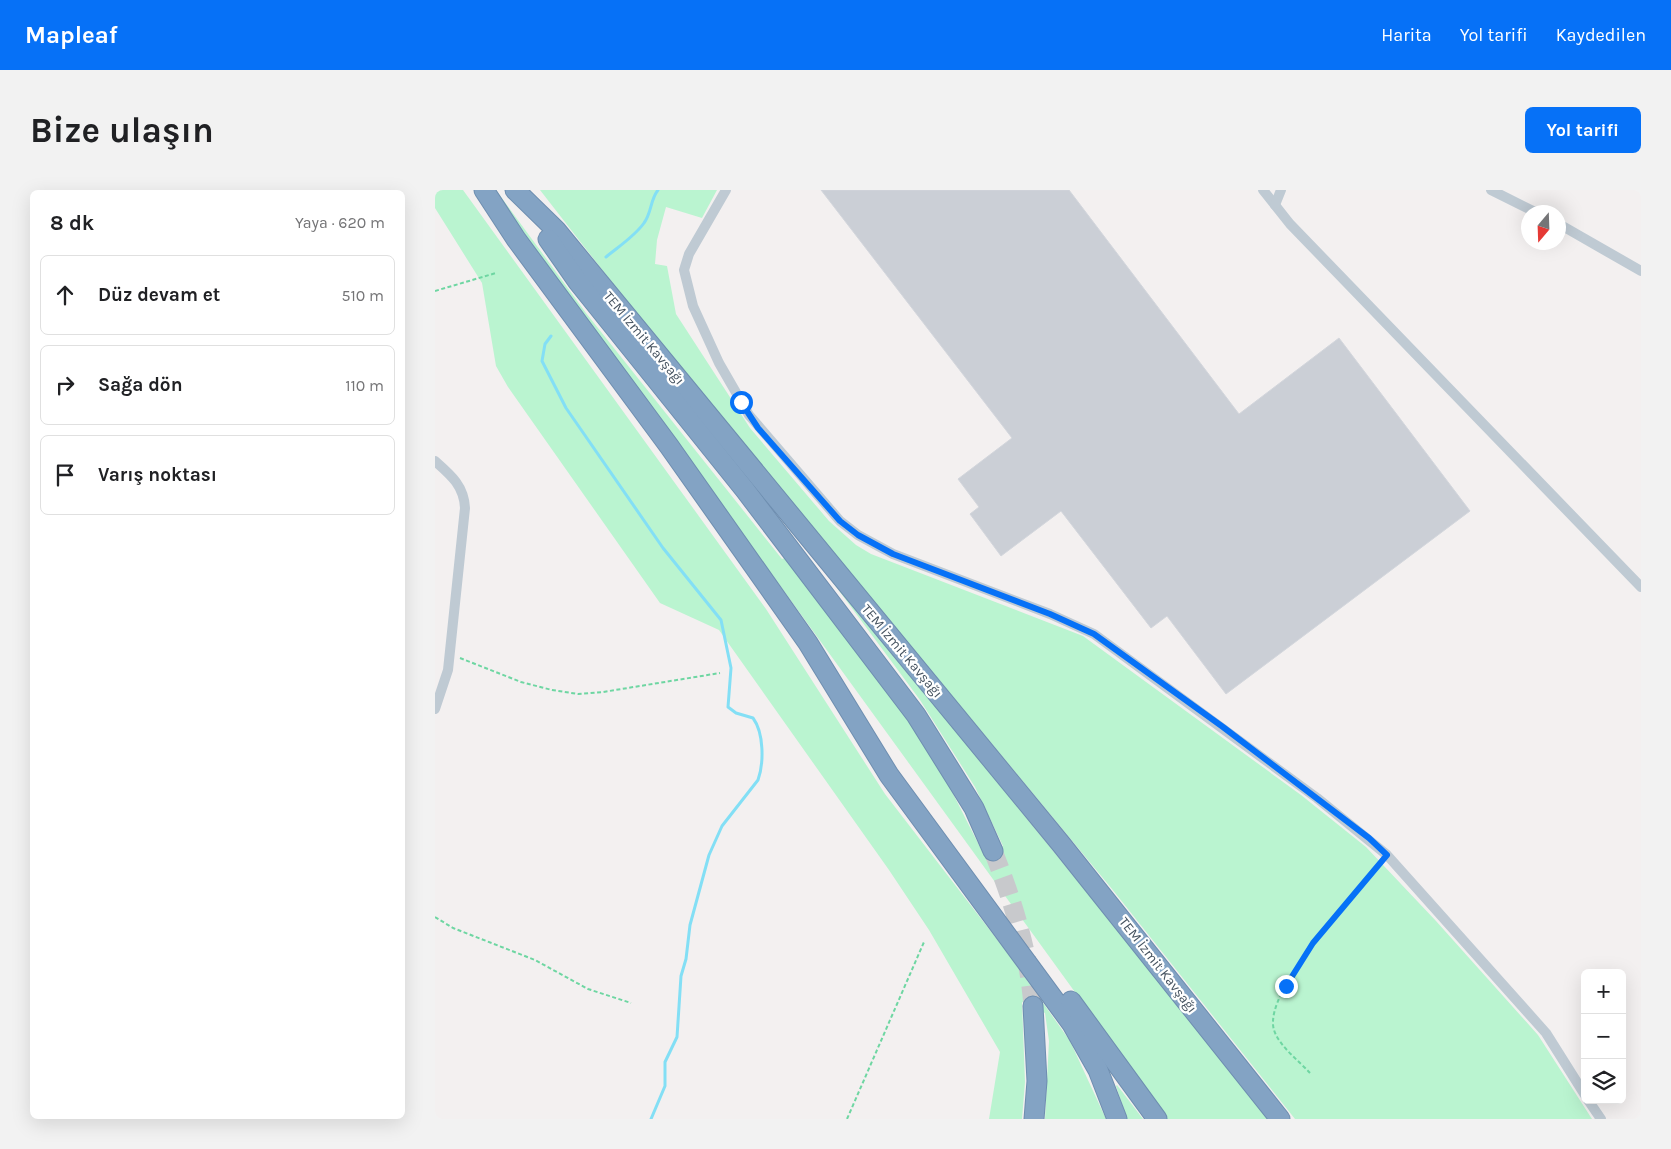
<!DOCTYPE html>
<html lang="tr">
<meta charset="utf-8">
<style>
:root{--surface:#fff;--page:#f2f2f2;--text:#202124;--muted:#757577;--line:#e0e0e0;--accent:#0671f7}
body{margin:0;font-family:Karla,sans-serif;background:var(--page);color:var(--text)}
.controls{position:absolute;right:15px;bottom:15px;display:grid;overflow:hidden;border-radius:8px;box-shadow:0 5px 20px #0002}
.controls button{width:45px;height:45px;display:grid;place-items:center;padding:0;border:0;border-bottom:1px solid var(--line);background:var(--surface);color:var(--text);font:25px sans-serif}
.compass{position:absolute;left:1086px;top:15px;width:45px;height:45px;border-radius:50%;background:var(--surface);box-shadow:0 5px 20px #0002;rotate:199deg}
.stop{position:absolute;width:15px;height:15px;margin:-11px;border:4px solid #0671f7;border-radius:50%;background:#fff}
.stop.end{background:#0671f7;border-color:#fff;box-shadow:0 1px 5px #0008}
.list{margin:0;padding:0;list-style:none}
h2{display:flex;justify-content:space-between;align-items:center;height:65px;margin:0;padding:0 20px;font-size:21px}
h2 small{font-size:16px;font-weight:400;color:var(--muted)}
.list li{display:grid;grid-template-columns:32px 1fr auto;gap:15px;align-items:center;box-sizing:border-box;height:80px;margin:0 10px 10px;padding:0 10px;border:1px solid var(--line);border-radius:8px}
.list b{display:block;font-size:19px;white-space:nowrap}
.list em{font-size:16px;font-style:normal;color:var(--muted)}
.icon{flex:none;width:28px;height:28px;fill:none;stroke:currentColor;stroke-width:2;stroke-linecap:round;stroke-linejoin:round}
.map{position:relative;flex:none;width:1206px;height:929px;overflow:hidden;border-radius:8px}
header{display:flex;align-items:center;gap:30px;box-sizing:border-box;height:70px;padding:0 25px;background:var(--accent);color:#fff}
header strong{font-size:24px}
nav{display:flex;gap:28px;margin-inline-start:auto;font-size:18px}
.intro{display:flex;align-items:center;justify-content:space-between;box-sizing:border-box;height:120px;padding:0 30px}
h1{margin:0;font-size:35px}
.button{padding:12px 22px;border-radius:8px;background:var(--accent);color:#fff;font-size:18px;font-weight:700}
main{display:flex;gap:30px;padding:0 30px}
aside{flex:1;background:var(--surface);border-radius:8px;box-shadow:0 5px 20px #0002}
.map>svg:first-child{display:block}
</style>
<header>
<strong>Mapleaf</strong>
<nav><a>Harita</a><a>Yol tarifi</a><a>Kaydedilen</a></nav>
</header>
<div class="intro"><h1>Bize ulaşın</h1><a class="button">Yol tarifi</a></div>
<main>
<aside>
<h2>8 dk<small>Yaya · 620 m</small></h2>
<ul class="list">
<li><svg class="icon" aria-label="ahead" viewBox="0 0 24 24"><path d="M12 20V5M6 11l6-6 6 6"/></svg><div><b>Düz devam et</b></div><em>510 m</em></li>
<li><svg class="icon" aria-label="right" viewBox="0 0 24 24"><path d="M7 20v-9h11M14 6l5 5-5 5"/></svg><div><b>Sağa dön</b></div><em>110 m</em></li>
<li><svg class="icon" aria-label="arrive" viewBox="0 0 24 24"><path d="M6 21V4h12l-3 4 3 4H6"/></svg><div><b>Varış noktası</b></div></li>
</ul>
</aside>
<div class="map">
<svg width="1206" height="929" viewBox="0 0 1206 929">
<rect width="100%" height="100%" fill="#f3f0f0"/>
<g fill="#baf4d0">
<polygon points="0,0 28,0 331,419 450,604 574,765 635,851 671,929 610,929 614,851 610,823 587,812 590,892 587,929 554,929 565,862 494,740 454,680 284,440 225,413 73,197 61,176 47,93 0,18"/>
<polygon points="58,0 61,0 151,123 347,369 350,368 477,534 503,574 549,665 568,656 540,597 485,510 379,367 684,742 833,929 732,929"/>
<polygon points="105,0 282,0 267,28 231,17 222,50 220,74 232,76 241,124 315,238 394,331 421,355 436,364 648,446 866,605 931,657 1001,731 1103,845 1157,929 860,929 677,699 207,131"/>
<polygon points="682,895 708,929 692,929 681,896"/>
</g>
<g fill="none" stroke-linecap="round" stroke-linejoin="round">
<g stroke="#83dff5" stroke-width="3">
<path d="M 171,67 C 183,57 200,46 209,33 C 217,22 215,10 223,0"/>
<path d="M 116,146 L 110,154 L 107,171 L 131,218 L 228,358 L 286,430 L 296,478 L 293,517 L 301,523 L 318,528 C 329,543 329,573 323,590 L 287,636 L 274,665 L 255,735 L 251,769 L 246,786 L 242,847 L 230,872 L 230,896 L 216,929"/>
</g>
</g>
<polygon fill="#cbcfd6" stroke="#d3d6dc" points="386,0 634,0 804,224 904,148 1035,321 791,504 732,426 716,438 626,321 566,366 535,324 544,317 523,289 577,248"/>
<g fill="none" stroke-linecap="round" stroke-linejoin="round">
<path stroke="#c8c9cc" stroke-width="19" stroke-dasharray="19 9" stroke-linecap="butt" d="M 558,661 C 578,711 594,763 598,816"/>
<g stroke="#6e8eb0" stroke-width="21">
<g id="motorway">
<polyline points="49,0 81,49 234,256 373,453 454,585 637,834 663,880 682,929"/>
<polyline points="80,0 121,40 626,654 845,929"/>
<polyline points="113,49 143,92 310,300 481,525 539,618 558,661"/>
<polyline points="636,811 722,929"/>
<polyline points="598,816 602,891 599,929"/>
</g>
</g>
<g stroke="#6ed6a2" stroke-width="2" stroke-dasharray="4 2.5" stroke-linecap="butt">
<polyline points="0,101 61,83"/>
<polyline points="25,468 86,492 117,500 143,504 168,502 285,483"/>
<polyline points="0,727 18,738 100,770 153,799 196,813"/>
<path d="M 875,883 C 864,871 844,856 839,840 C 827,801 922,703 946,673"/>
<polyline points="412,929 489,752"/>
</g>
<g stroke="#bfcad3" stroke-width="10">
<polyline points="291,0 254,64 249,80 258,116 284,173 314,225 405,331 423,345 458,364 615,424 659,444 882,608 952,665 1111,843 1150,905"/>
<polyline points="828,0 855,34 1206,397"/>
<polyline points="1056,0 1100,22"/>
<polyline points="840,15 846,0"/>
<polyline points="1124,34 1206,81"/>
<path d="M 0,271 C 16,285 29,296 30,318 L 13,480 L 0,519"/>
<polyline points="1153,910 1166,929"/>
</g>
<use href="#motorway" stroke="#83a3c4" stroke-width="19"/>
</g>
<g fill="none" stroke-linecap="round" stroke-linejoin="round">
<polyline stroke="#0671f7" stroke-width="6" points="306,212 323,238 405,331 423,345 458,364 615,424 659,444 788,537 934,648 952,665 878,753 851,796"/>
</g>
<g text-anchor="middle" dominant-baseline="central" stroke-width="4.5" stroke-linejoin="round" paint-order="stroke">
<g font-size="14" fill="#465360" stroke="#fff">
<text transform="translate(209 148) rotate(50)">TEM İzmit Kavşağı</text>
<text transform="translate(467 461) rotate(50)">TEM İzmit Kavşağı</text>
<text transform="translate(723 775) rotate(52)">TEM İzmit Kavşağı</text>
</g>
</g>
</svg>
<div class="controls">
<button>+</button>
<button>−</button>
<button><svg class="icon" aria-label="layers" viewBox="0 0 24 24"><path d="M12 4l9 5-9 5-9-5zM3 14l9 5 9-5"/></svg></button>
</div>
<svg class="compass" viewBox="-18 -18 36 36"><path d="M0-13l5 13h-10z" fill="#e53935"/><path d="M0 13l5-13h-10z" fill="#757577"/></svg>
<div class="stop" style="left:306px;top:212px"></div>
<div class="stop end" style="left:851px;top:796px"></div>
</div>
</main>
